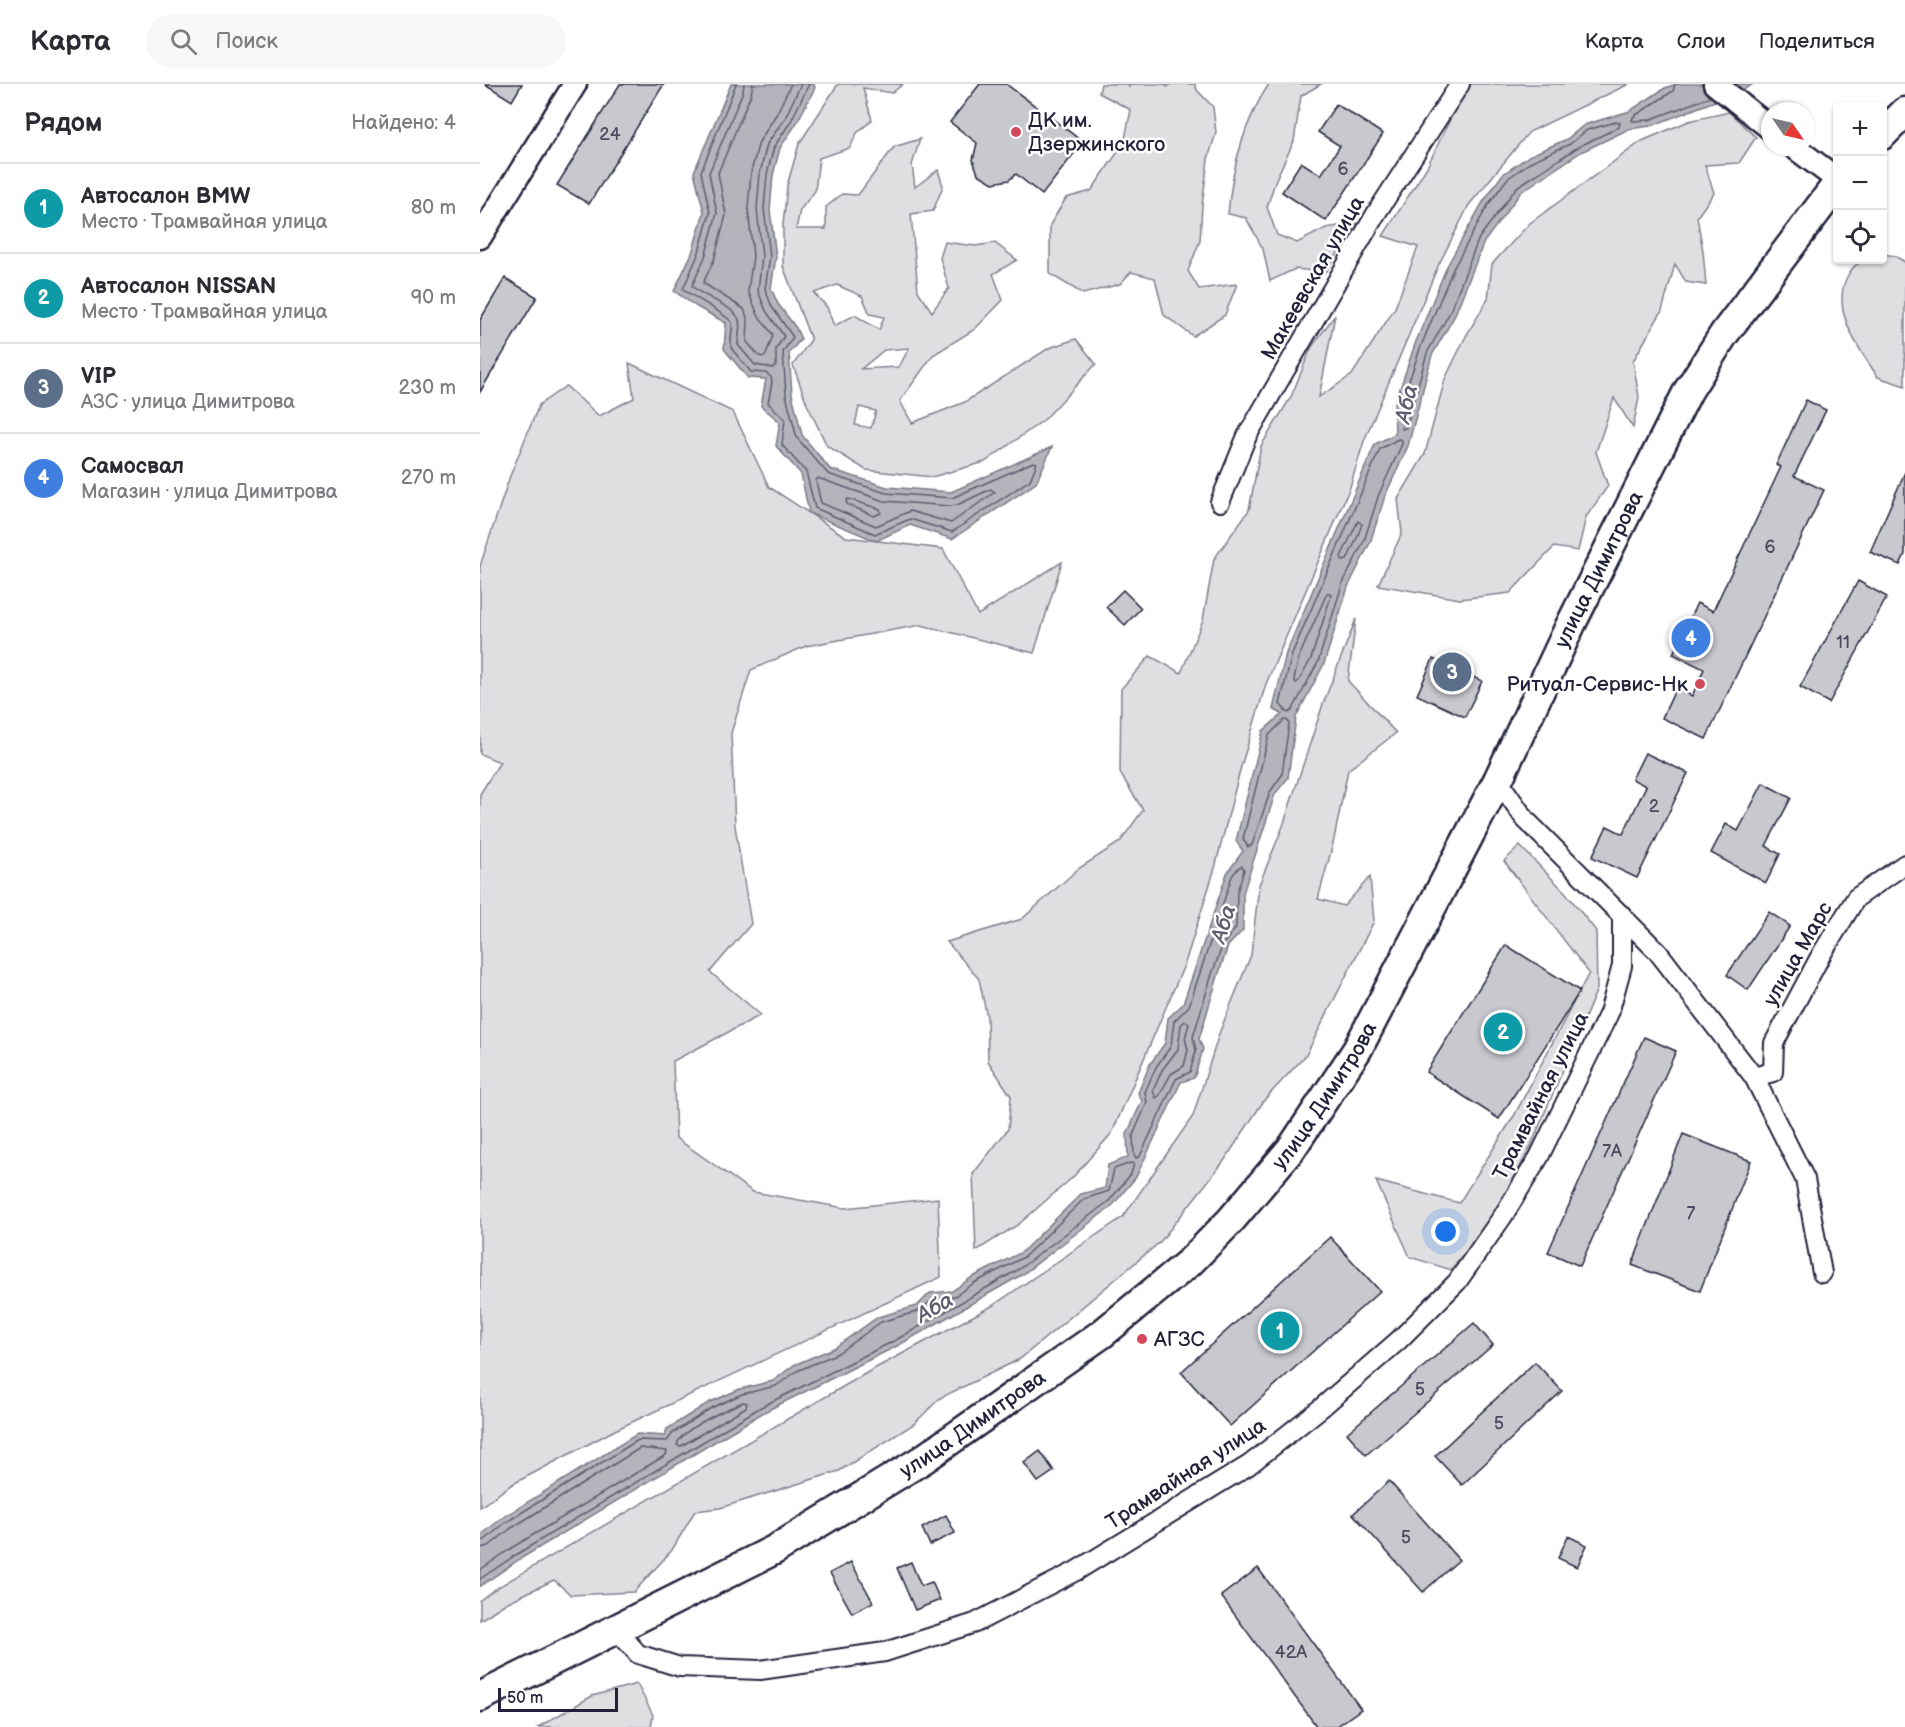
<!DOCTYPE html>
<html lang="ru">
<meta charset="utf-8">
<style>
:root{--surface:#fff;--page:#f7f7f7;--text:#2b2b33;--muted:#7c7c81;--line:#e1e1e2;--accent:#d1495b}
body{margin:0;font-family:"Balsamiq Sans",sans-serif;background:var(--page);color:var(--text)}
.controls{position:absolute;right:18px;top:18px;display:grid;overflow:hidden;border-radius:6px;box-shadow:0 2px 4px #0004}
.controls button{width:54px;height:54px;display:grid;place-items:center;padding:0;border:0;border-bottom:2px solid var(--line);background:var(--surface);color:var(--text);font:30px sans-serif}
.compass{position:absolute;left:1281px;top:18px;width:54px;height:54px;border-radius:50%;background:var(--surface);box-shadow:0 2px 4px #0004;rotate:124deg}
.scale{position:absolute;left:18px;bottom:15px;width:120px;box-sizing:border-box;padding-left:6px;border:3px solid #22223b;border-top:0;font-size:16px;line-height:21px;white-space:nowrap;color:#22223b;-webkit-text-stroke:4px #fff;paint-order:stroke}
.you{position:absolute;left:966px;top:1148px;width:21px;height:21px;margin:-15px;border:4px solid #fff;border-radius:50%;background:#1a73e8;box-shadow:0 0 0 9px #1a73e833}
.badge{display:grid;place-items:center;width:39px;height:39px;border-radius:50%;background:var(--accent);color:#fff;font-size:20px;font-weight:700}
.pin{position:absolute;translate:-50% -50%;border:3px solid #fff;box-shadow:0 2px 6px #0006}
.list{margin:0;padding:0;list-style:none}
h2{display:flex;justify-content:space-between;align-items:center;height:78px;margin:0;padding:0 24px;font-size:26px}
h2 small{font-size:20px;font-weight:400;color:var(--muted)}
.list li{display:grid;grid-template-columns:39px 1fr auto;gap:18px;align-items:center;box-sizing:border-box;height:90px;padding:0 24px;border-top:2px solid var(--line)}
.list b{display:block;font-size:22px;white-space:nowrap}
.list p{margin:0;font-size:20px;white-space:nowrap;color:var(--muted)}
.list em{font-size:20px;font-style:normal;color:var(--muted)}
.icon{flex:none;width:33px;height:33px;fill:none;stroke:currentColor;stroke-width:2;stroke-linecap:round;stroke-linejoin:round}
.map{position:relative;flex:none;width:1425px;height:1643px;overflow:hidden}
header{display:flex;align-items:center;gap:36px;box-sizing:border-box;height:84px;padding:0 30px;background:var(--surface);border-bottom:2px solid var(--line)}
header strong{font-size:28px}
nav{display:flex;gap:33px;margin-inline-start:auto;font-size:21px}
.search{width:420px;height:54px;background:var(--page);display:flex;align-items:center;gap:15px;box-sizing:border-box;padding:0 21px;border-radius:33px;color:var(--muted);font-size:22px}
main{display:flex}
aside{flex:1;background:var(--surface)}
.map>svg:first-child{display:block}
</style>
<header>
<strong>Карта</strong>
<div class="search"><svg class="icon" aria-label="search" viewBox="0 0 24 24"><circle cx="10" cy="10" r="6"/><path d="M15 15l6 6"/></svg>Поиск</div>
<nav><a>Карта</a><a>Слои</a><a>Поделиться</a></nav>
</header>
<main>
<aside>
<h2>Рядом<small>Найдено: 4</small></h2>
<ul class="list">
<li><span class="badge" style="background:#0f9aa8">1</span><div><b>Автосалон BMW</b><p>Место · Трамвайная улица</p></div><em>80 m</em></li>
<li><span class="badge" style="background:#0f9aa8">2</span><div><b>Автосалон NISSAN</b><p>Место · Трамвайная улица</p></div><em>90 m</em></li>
<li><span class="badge" style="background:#5c6f8a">3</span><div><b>VIP</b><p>АЗС · улица Димитрова</p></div><em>230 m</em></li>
<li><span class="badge" style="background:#3f7fe0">4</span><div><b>Самосвал</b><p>Магазин · улица Димитрова</p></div><em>270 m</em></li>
</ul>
</aside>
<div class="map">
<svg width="1425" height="1643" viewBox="0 0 1425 1643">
<rect width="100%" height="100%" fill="#fff"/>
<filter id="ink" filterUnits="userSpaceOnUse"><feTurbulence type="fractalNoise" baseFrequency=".0167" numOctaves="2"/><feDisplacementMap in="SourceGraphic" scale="12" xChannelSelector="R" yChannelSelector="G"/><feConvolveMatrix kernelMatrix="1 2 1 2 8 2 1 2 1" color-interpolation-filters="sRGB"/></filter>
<g filter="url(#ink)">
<g fill="#dfdfe2" stroke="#80808e" stroke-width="1.5" fill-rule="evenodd">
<path d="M 358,0 L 423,0 L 412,9 L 383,4 L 392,36 L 377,49 L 370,64 L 339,74 L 335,107 L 320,126 L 316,145 L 346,145 L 346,123 L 362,110 L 378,111 L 414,63 L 440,55 L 432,81 L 435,103 L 458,86 L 463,102 L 453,127 L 431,130 L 438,207 L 452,228 L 469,204 L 460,174 L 465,158 L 495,162 L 515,159 L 537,176 L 513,190 L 523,216 L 495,245 L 453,271 L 420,317 L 432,339 L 485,318 L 569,264 L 596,255 L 616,280 L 565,335 L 505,378 L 452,393 L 386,386 L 347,362 L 327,320 L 313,281 L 331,256 L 303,182 L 303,141 L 307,102 L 319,60 ZM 357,201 L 382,212 L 390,230 L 404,233 L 399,246 L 375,231 L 354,242 L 347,223 L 334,209 ZM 429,264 L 419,283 L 381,285 L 404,266 ZM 379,323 L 396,327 L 391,344 L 375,341 Z"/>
<polygon points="621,0 647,0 649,3 650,0 686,0 687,3 691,0 715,0 717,6 733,23 736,49 728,75 722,122 720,157 708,187 719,205 757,200 745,231 713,252 684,231 675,194 651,188 640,200 603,210 570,190 570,141 586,114 611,107 644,59 651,26 619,9"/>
<path d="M 789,0 L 841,0 L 821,12 L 814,57 L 796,95 L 787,123 L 797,151 L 817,159 L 846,144 L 877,139 L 846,188 L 815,185 L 790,197 L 783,165 L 766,134 L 748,130 C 752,84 763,39 789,0 Z"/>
<polygon points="990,0 1149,0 1049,48 989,121 958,182 884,357 870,403 786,600 760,686 735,784 705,879 632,1049 593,1093 539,1140 496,1167 493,1090 528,1045 531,1012 508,977 507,933 499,895 467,858 542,835 598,785 640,758 663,726 640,689 641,605 670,572 701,589 723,536 734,475 769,426 781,362 811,313 831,264 855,231 839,313 872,291 915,224 938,163 903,152 947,83 982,11"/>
<polygon points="1249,28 1276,53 1259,79 1225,81 1234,109 1217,133 1223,167 1226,201 1206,198 1195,180 1182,227 1153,277 1159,313 1153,344 1134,314 1116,368 1128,402 1106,433 1098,467 1074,463 1030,509 980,515 898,501 922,449 918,415 945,370 965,295 986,252 1008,215 1012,180 1050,139 1162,57 1209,37"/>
<path d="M 1403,170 L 1415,172 L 1425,178 L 1425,302 L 1398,293 C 1379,265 1349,225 1368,191 C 1377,175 1386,176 1402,176 Z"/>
<polygon points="149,279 253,328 289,403 366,453 463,465 498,531 582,478 554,569 441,541 326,562 271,586 251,649 255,742 271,840 230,888 281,931 193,977 196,1054 273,1108 365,1124 458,1114 461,1193 135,1346 31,1401 0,1423 0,710 20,678 0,670 0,482 30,392 59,321 86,302 119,332 154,314"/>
<polygon points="876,535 868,597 916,649 868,686 853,760 838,815 864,822 890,793 894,837 826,971 785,1015 744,1077 680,1158 540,1275 460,1314 434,1340 359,1387 240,1424 215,1427 192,1466 154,1508 91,1511 74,1496 26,1519 0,1536 0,1516 13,1506 390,1287 512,1222 643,1133 713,1032 740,947 771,871 779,801 803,742 843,620"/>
<polygon points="1040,762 1086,809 1116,847 1117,905 1051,1062 1012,1136 971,1186 930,1173 896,1097 979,1119 1034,1032 1109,889 1024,777"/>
<polygon points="157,1600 173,1631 171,1643 58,1643 112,1612"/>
</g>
<g fill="#b4b4bc" stroke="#7a7a88" stroke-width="1.5">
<polygon points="251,0 334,0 335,4 316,40 300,64 293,91 290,126 296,173 291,204 298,220 316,244 321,255 309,269 312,310 322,351 350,385 407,403 471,408 572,363 556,399 472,455 430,441 396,457 329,429 321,390 296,362 300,338 281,322 286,295 268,294 244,265 246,239 217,223 194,207 212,169 224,128 214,88"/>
<polygon points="1197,0 1273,0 1263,6 1171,42 1149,45 1101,68 1041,108 1004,158 974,233 952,271 928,362 905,412 890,459 868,503 844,580 816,633 808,694 795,710 763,809 763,846 748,862 738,892 719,955 723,965 714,994 701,998 656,1093 633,1121 543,1190 419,1261 284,1328 40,1475 0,1502 0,1452 22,1434 157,1350 185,1352 187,1345 228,1319 260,1305 293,1297 314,1281 354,1264 398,1233 437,1222 450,1209 472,1207 491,1194 542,1168 601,1110 625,1104 628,1081 648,1073 647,1050 662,1017 658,1009 670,980 685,959 688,934 703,920 747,789 763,767 756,757 783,647 802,630 793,625 806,569 895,360 915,350 914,322 935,260 967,182 1003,118 1022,91 1049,72 1087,55 1104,41 1150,27 1185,4"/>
</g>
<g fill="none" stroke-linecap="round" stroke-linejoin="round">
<g stroke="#5c5c6f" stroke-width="1.5">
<path d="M 256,0 L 221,88 L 230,129 L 218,171 L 203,205 C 211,212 250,232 252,239 C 253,246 250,256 251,264 L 271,288 L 286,289 L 291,293 L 292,298 L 288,319 L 305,335 L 302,361 L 326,388 L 335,424 L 395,450 L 430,435 L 472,448 L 550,396 L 557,379 L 553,378 L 472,414 L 406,409 L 348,390 L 317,354 L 306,311 L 303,268 L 313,253 L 292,223 L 285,205 L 290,172 L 284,125 L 287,90 L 294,63 L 311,37 L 329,0"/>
<path d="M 264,0 L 263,7 L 229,89 L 237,129 L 225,173 L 212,202 C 222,213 256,223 259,236 C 261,244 258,253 258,261 L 275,281 L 293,284 L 296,281 L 296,265 L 304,252 L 286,227 L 278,207 L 282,172 L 277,125 L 280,89 L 287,60 L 305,34 L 321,0"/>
<polyline points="273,0 271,10 238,89 246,131 234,176 223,199 264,225 268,236 267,258 279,272 284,273 286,271 293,251 278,231 268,207 273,172 268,124 271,88 279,58 297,29 311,0"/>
<polyline points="1195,0 1193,7 1153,33 1152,37 1169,36 1230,13"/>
<polygon points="1136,38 1140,39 1139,43 1098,63 1037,103 999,154 969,230 947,269 926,344 922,345 920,323 941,262 973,185 1008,121 1027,95 1052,77 1090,60 1107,46"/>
<polygon points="918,355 922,356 922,360 899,410 884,457 862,501 838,578 812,627 808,629 800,620 812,570 900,365"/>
<polygon points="338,394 404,417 470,422 477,421 511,405 515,408 471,439 430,427 396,442 341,419 336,397"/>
<polygon points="368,415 400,425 401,429 394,432 367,420 366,417"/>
<polygon points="878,437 882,440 877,454 867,476 863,477 861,473"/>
<polygon points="847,509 850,509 851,512 831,575 819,597 816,599 814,595 819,573"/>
<polygon points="804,636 807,636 809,639 802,691 790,708 772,761 768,763 763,755 789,651"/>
<polygon points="762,782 764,786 757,808 756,844 743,860 732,890 713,953 716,966 710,988 696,995 660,1072 656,1074 654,1071 653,1051 667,1019 665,1008 676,983 691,962 694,937 709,922 752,792 759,783"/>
<polygon points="705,937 709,940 705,954 708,966 704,982 691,990 679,1012 676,1014 673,1007 682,986 698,965 701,941"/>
<path d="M 263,1318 L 267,1319 L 266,1323 L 201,1362 L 197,1361 C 200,1345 247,1325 263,1318 Z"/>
<polyline points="0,1457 5,1456 25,1439 158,1356 187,1357 193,1349 231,1324 262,1310 296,1302 317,1287 358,1269 401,1238 439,1227 453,1215 475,1212 494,1199 544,1173 604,1115 629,1107 634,1085 651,1079 654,1080 651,1090 629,1117 539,1185 416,1256 281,1323 37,1470 0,1495"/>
<polyline points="0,1464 9,1462 30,1445 160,1364 187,1367 186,1371 33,1463 0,1486"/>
</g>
</g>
<g fill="#c8c8cf" stroke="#22223b" stroke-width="1.5">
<polygon points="5,0 42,0 32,17"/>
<polygon points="140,0 184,0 109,120 77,101"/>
<polygon points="500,0 526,0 603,58 562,111 536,90 529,96 513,99 498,90 493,76 497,59 470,38"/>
<polygon points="856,20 903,50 846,137 802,108 821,78 841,91 860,62 838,48"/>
<polygon points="25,194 57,213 0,308 0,236"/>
<polygon points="1326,316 1346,326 1314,392 1344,406 1226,655 1182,634 1196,604 1212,612 1224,585 1193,570 1217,519 1233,527 1301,383 1296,381"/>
<polygon points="1425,388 1425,470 1420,481 1390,468"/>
<polygon points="1378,497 1407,513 1349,619 1320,603"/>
<polygon points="643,506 661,524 645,541 626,523"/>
<polygon points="953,575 1002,597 985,633 937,611"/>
<polygon points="1165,669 1208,689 1157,794 1112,773 1127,742 1143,750 1166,702 1152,695"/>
<polygon points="1283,699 1311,714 1286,762 1300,770 1286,799 1231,769 1246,740 1258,747"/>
<polygon points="1289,828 1310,842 1268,906 1247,891"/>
<polygon points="1026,861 1100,907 1019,1035 946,988"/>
<polygon points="1164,953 1196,967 1100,1182 1068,1168"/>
<polygon points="1203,1050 1271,1077 1220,1207 1152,1181"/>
<polygon points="850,1153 900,1207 750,1342 701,1288"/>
<polygon points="994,1239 1013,1261 886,1371 867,1349"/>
<polygon points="1055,1278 1082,1307 982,1401 955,1372"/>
<polygon points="560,1367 574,1387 558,1398 544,1379"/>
<polygon points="909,1397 979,1476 943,1508 873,1430"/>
<polygon points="466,1431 475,1449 450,1461 442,1444"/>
<polygon points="1088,1452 1107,1461 1097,1483 1078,1474"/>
<polygon points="371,1478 393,1518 372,1529 350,1489"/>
<polygon points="431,1478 441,1502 452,1498 460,1516 435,1526 417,1484"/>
<polygon points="778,1484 881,1625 856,1643 837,1643 741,1512"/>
</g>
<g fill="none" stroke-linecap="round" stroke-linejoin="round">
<g stroke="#22223b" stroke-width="22">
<g id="minor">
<polyline points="740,418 767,352 897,128 980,0"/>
<polyline points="1018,696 1045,735 1178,868 1274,993 1325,1095 1342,1189"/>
<polyline points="1274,993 1293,988 1294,959 1341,871 1376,814 1425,780"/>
<polyline points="136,1545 158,1570 200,1583 280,1586 405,1568 495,1539 596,1487 769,1381 841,1324 919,1256 977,1198 1023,1132 1059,1073 1129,929 1142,882 1142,831"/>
</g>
</g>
<g stroke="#22223b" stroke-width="27">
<g id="tertiary">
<polyline points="1235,0 1290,44"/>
<polyline points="1314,63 1358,96"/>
<polyline points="0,153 95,0"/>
</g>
</g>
<g stroke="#22223b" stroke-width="33">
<g id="primary">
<polyline points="1402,51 1425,28"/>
<path id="s1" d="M 0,1613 L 296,1465 L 442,1376 L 623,1249 L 711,1177 L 751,1136 L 811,1065 L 877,966 L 1018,696 L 1091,540 L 1208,307 L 1244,250 L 1358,99"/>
</g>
</g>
<use href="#minor" stroke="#fff" stroke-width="18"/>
<use href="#tertiary" stroke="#fff" stroke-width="22"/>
<use href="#primary" stroke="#fff" stroke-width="28"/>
</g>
</g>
<g fill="#d1495b" stroke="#fff" stroke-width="2">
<circle cx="536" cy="48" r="6"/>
<circle cx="1220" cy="600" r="6"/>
<circle cx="662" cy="1255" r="6"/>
</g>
<g text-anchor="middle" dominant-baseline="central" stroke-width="5" stroke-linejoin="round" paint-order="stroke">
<g font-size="18" fill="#4c4c60">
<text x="130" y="50">24</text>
<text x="863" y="85">6</text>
<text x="1290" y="463">6</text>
<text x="1363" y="558">11</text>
<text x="1174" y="722">2</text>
<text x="1132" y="1067">7А</text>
<text x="1211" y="1129">7</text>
<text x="940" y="1305">5</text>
<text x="1019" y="1339">5</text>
<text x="926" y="1453">5</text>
<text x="811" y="1568">42А</text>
</g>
<g font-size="21" fill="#22223b" stroke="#fff" text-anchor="start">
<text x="548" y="36">ДК им.<tspan x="548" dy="24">Дзержинского</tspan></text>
<text x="1208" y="600" text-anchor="end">Ритуал-Сервис-Нк</text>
<text x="674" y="1255">АГЗС</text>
</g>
<g font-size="21" fill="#22223b" stroke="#fff">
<text transform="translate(833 194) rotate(-60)">Макеевская улица</text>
<text stroke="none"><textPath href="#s1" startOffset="1644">улица Димитрова</textPath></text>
<text transform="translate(1318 870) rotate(-60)">улица Марс</text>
<text stroke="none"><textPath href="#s1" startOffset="1050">улица Димитрова</textPath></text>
<text transform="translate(1061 1012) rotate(-63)">Трамвайная улица</text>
<text stroke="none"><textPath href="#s1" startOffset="564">улица Димитрова</textPath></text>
<text transform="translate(706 1390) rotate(-33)">Трамвайная улица</text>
</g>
<g font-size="22" font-style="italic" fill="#5c5c6f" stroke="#fff">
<text transform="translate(927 320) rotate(-78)">Аба</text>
<text transform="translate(744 840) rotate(-73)">Аба</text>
<text transform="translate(455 1224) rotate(-30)">Аба</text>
</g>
</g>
</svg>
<div class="controls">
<button>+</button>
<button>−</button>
<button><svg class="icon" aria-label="locate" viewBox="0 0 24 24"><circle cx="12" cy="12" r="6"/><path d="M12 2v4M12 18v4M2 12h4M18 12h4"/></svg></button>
</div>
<svg class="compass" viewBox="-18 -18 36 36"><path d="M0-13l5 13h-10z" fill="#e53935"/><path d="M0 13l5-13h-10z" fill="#7c7c81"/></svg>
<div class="scale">50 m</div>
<div class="you"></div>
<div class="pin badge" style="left:800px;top:1247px;background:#0f9aa8">1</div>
<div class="pin badge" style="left:1023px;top:948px;background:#0f9aa8">2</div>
<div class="pin badge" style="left:972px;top:588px;background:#5c6f8a">3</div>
<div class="pin badge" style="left:1211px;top:554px;background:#3f7fe0">4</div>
</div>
</main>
